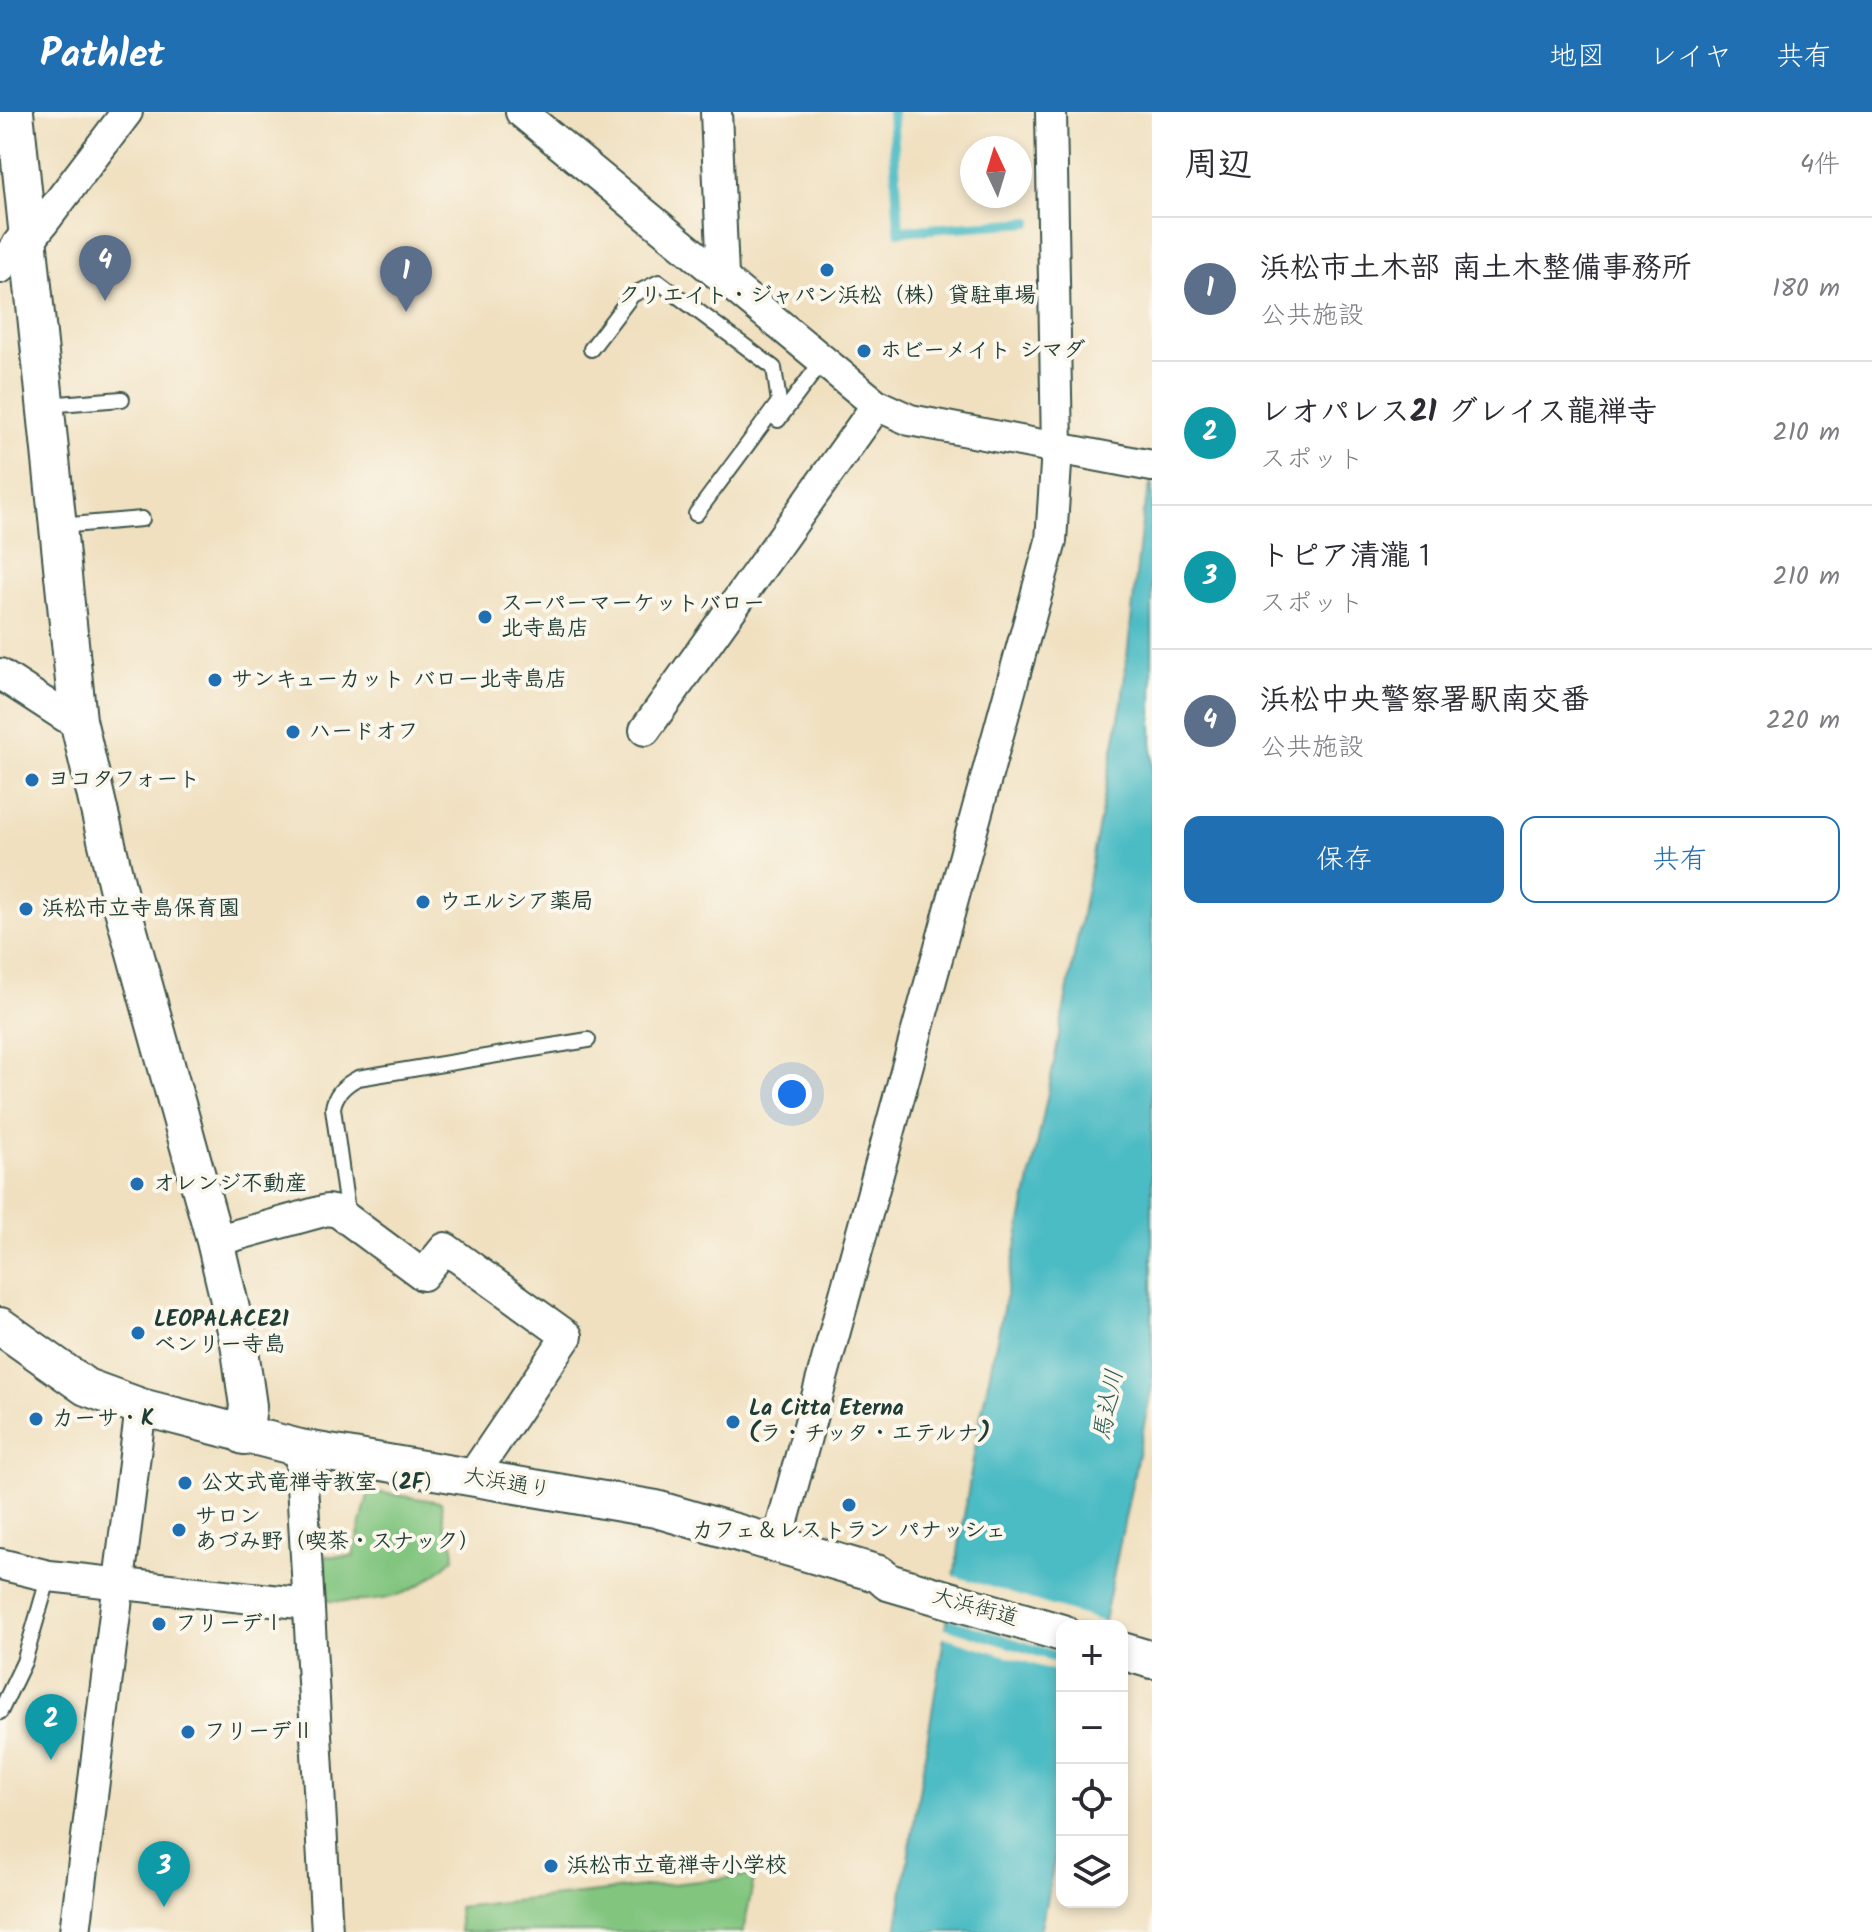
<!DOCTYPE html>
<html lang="ja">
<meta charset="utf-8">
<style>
:root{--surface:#fff;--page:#f2f2f3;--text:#2b2b33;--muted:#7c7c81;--line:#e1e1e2;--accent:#1f6fb2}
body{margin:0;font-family:Kalam,"Klee One",sans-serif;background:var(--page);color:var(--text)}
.controls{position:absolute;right:24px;bottom:24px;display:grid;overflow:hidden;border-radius:16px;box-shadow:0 4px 12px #0003}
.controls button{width:72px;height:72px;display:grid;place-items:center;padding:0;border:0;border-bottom:2px solid var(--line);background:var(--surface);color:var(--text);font:40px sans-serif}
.compass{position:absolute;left:960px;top:24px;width:72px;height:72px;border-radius:50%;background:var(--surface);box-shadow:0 4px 12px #0003;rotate:356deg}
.you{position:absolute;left:792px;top:982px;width:28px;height:28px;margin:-20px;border:6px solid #fff;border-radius:50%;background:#1a73e8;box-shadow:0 0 0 12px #1a73e833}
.badge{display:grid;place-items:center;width:52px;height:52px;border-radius:50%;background:var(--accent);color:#fff;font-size:26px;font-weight:700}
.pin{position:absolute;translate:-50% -66px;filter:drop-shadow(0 2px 4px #0008)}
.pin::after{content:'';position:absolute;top:42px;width:28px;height:24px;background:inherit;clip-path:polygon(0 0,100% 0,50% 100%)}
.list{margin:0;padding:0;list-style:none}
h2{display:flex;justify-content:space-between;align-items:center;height:104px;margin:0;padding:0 32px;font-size:34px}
h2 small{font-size:26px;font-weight:400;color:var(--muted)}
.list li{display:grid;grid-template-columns:52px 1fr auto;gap:24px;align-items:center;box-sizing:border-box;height:144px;padding:0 32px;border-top:2px solid var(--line)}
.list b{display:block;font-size:30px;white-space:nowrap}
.list p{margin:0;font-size:26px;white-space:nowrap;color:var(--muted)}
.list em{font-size:26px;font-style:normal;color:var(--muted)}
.actions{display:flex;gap:16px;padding:24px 32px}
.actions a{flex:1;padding:18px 0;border:2px solid var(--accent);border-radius:16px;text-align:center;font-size:28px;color:var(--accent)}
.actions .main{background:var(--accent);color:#fff}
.icon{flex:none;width:44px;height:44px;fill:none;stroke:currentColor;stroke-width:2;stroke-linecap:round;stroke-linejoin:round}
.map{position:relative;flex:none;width:1152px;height:1820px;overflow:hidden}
header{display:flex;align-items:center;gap:48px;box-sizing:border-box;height:112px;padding:0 40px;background:var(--accent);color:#fff}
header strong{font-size:38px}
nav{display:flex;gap:44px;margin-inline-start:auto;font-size:28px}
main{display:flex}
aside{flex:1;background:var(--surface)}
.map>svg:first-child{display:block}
</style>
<header>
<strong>Pathlet</strong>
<nav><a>地図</a><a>レイヤ</a><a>共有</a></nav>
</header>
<main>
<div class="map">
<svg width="1152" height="1820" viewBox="0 0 1152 1820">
<rect width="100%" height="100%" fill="#fbf7ec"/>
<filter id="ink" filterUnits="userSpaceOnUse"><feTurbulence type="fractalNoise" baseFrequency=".0125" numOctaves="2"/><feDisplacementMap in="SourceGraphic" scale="16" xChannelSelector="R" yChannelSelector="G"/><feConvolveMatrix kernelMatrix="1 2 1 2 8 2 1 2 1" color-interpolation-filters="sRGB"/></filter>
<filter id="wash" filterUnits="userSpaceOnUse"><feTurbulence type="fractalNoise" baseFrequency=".006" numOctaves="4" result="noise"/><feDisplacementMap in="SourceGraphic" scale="32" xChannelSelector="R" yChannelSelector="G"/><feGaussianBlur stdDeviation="1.8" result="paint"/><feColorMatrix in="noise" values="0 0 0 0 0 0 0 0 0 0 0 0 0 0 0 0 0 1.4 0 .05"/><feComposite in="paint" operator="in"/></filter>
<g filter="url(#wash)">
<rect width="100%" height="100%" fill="#f0e0c0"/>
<g fill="#81c57f" stroke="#50815a" stroke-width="2">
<path d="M 369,1379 L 441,1390 L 445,1417 L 452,1416 L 454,1446 C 410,1487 387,1491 327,1489 L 325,1444 L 353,1445 Z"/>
<polygon points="755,1763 743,1820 460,1820 458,1795"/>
</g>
<polygon fill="#4cbbc4" stroke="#367c7c" stroke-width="2" points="1152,366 1152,1274 1103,1514 1062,1514 1062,1711 1040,1820 896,1820 978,1318 1050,971 1122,590 1143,401"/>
<g fill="#f0e0c0">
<polygon points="951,1463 1108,1511 1107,1514 1062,1514 1062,1541 944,1505"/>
<polygon points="942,1515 1062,1552 1062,1561 941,1524"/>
</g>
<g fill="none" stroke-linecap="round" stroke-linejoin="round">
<polyline stroke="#4cbbc4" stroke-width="10" points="892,0 899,119 1029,110"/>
</g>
</g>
<g filter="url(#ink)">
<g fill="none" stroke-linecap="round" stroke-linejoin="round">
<g stroke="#3e5549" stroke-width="18">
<g id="service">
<polyline points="591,237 632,183 659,170 774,256 779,290 696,402"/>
<polyline points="46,293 122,287"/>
<polyline points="778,308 823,248"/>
<polyline points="59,414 142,407"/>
<path d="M 348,1105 L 333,996 C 335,982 346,972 358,966 L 588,928"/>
<polyline points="0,1600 24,1550 49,1464"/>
</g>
</g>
<g stroke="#3e5549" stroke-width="34">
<g id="minor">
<polyline points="521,0 877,293 645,618"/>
<polyline points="716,0 723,164"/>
<polyline points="27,132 127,0"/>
<polyline points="0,156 26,121"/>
<polyline points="877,293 910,308 1152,354"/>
<polyline points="0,562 80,614"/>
<polyline points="215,1129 327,1098 338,1100 423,1163 445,1136 567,1224 471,1366"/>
<polyline points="300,1336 327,1820"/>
<polyline points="777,1431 1051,429 1057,337 1051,0"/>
<polyline points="0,1452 49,1464 308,1492"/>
<polyline points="75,1820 141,1295"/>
</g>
</g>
<g stroke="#3e5549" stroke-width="40">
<g id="tertiary">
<polyline points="15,0 78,608 119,783 215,1129 239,1231 248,1294 244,1324"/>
<polyline points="0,1214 86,1275 141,1295 300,1336 656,1397 879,1462 888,1470 1062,1521"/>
<polyline points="1122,1539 1152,1548"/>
</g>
</g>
<use href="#service" stroke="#fff" stroke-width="14"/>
<use href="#minor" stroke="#fff" stroke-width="30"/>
<use href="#tertiary" stroke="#fff" stroke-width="36"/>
</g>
</g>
<g fill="#1f6fb2" stroke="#fbf7ec" stroke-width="3">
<circle cx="827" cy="158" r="8"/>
<circle cx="864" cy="239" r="8"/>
<circle cx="485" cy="505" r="8"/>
<circle cx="215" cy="568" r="8"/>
<circle cx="293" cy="620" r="8"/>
<circle cx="32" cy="668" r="8"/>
<circle cx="423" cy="790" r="8"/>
<circle cx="26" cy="797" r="8"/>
<circle cx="137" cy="1072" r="8"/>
<circle cx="138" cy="1221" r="8"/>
<circle cx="36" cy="1307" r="8"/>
<circle cx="733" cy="1310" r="8"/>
<circle cx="185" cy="1371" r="8"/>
<circle cx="849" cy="1393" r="8"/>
<circle cx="179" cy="1418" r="8"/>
<circle cx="159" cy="1512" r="8"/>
<circle cx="188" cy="1620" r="8"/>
<circle cx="551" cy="1754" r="8"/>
</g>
<g text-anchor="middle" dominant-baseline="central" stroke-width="8" stroke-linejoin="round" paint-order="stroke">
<g font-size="22" font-weight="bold" fill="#1f3d34" stroke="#fbf7ec" text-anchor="start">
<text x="827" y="184" text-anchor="middle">クリエイト・ジャパン浜松（株）貸駐車場</text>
<text x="880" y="239">ホビーメイト シマダ</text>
<text x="501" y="492">スーパーマーケットバロー<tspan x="501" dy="25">北寺島店</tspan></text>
<text x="231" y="568">サンキューカット バロー北寺島店</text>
<text x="309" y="620">ハードオフ</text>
<text x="48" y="668">ヨコタフォート</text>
<text x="439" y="790">ウエルシア薬局</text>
<text x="42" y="797">浜松市立寺島保育園</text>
<text x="153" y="1072">オレンジ不動産</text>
<text x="154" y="1208">LEOPALACE21<tspan x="154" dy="25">ベンリー寺島</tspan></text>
<text x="749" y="1297">La Citta Eterna<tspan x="749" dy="25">(ラ・チッタ・エテルナ)</tspan></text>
<text x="52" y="1307">カーサ・K</text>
<text x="201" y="1371">公文式竜禅寺教室（2F）</text>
<text x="195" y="1405">サロン<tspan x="195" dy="25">あづみ野（喫茶・スナック）</tspan></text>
<text x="849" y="1419" text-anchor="middle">カフェ＆レストラン パナッシェ</text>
<text x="175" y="1512">フリーデⅠ</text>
<text x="204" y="1620">フリーデⅡ</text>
<text x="567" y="1754">浜松市立竜禅寺小学校</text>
</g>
<g font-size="22" fill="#1f3d34" stroke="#fbf7ec">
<text transform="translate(507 1372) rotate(10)">大浜通り</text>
<text transform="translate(975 1496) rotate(16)">大浜街道</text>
</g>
<g font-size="24" font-style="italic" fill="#2a5c58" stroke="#fbf7ec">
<text transform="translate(1109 1293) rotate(-79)">馬込川</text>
</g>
</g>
</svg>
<div class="controls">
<button>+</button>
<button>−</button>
<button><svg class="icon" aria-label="locate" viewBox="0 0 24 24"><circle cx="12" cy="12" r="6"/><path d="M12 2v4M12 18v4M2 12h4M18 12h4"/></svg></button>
<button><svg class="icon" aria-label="layers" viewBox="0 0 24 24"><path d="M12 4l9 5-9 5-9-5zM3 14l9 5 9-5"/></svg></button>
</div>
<svg class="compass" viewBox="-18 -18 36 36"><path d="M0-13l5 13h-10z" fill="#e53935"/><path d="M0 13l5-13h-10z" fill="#7c7c81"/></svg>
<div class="you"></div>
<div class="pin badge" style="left:406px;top:200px;background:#5c6f8a">1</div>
<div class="pin badge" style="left:51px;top:1648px;background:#0f9aa8">2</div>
<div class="pin badge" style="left:164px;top:1795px;background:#0f9aa8">3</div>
<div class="pin badge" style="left:105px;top:189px;background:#5c6f8a">4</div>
</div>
<aside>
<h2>周辺<small>4件</small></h2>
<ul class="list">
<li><span class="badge" style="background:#5c6f8a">1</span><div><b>浜松市土木部 南土木整備事務所</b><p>公共施設</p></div><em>180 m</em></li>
<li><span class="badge" style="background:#0f9aa8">2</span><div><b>レオパレス21 グレイス龍禅寺</b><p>スポット</p></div><em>210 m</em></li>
<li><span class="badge" style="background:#0f9aa8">3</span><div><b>トピア清瀧１</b><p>スポット</p></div><em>210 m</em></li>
<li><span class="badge" style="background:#5c6f8a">4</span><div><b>浜松中央警察署駅南交番</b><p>公共施設</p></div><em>220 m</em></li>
</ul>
<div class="actions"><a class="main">保存</a><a>共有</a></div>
</aside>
</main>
